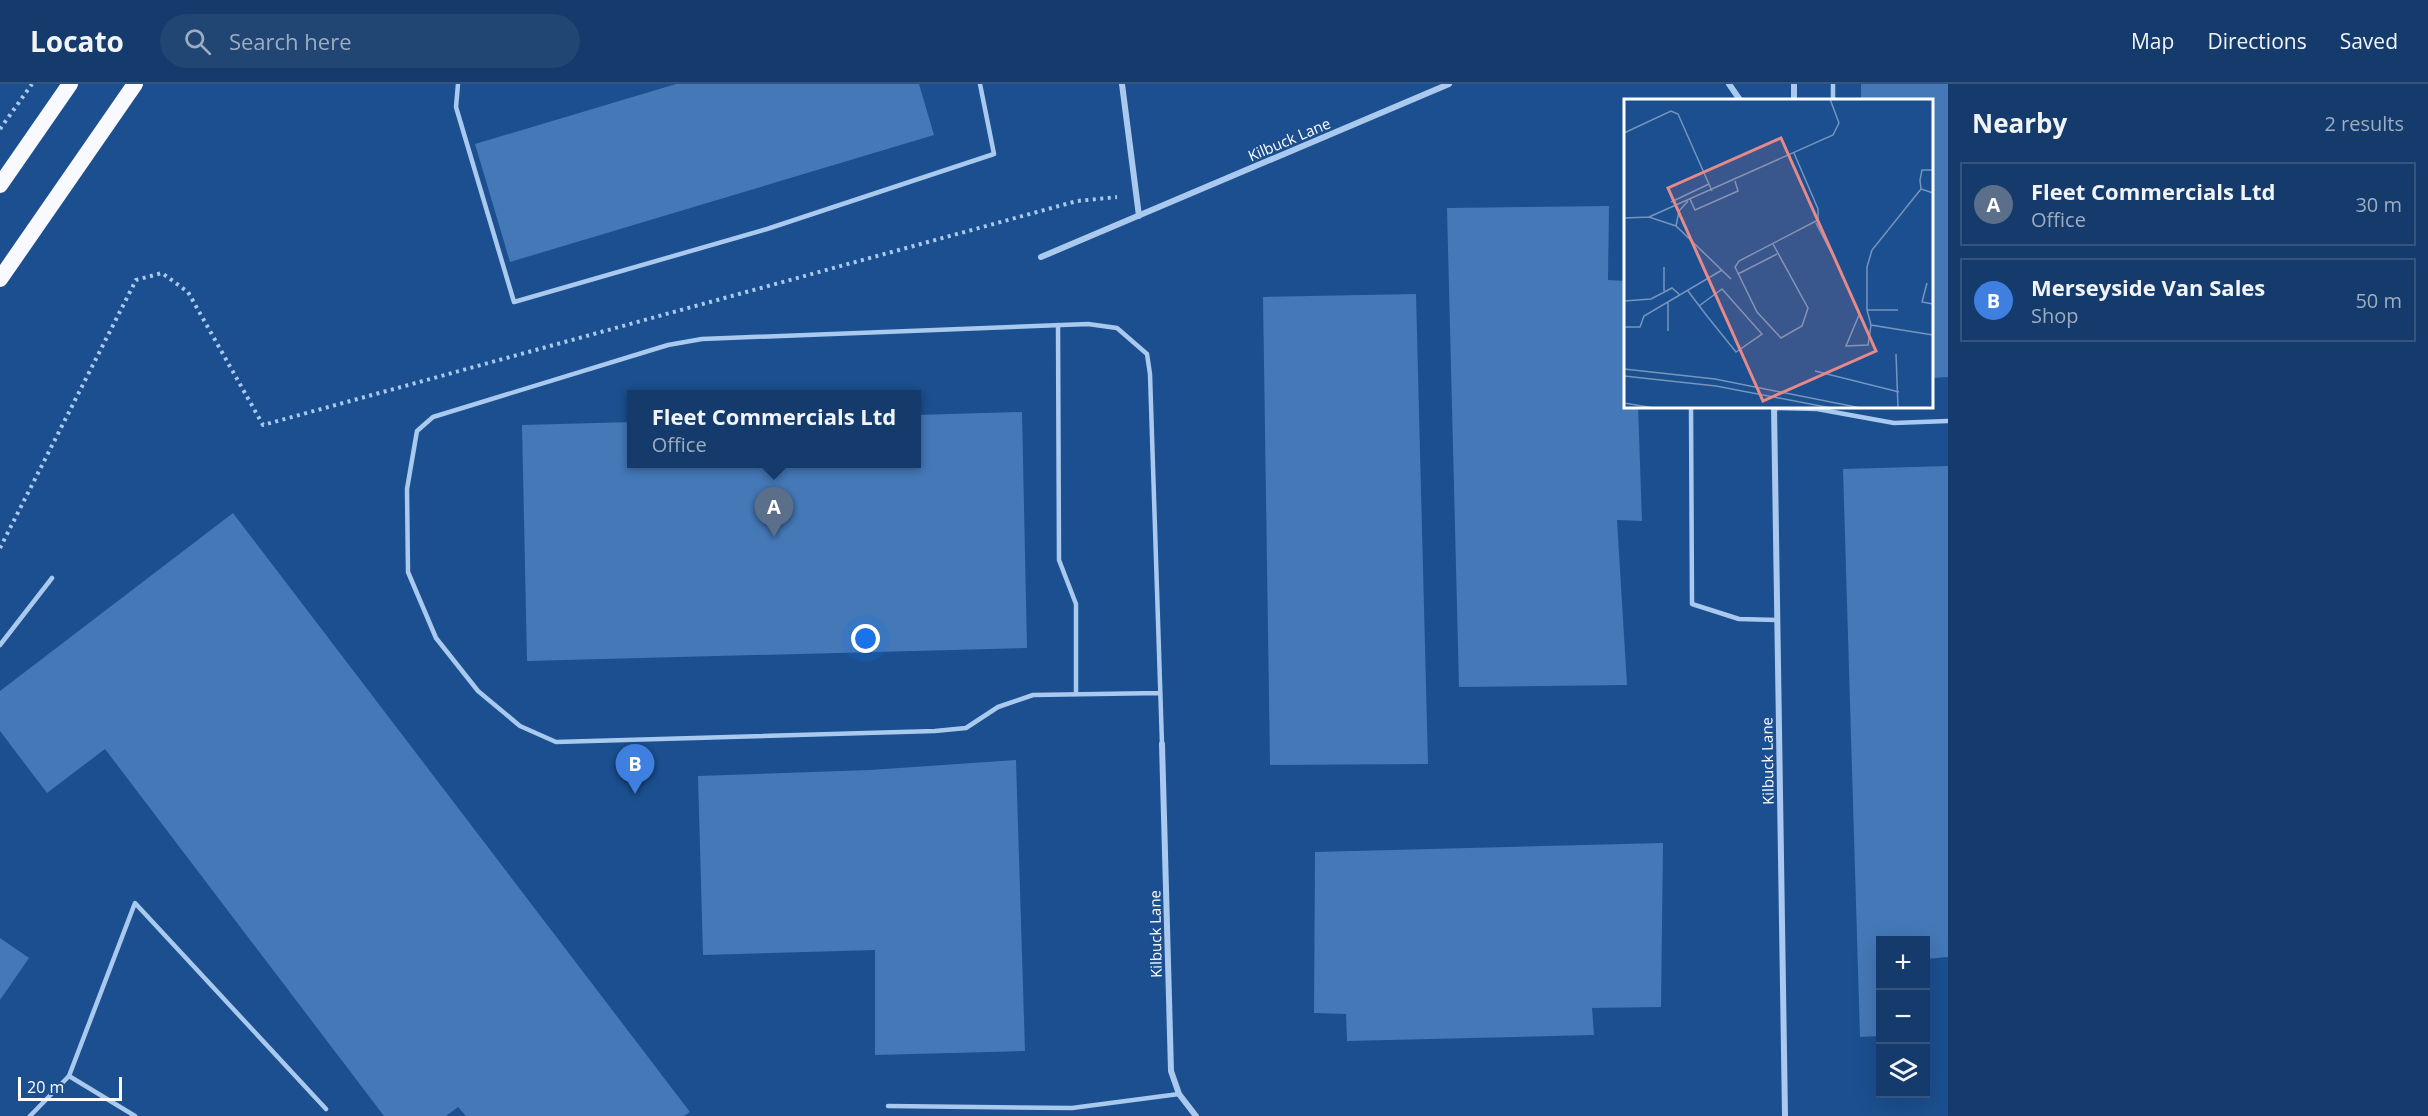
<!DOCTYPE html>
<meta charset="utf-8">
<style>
:root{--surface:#143b6b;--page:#214673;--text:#f1f3f6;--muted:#9dadc1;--line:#33557e;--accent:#d6ab8b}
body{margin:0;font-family:"Open Sans",sans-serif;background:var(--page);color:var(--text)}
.controls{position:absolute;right:18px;bottom:18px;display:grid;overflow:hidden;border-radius:0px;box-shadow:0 6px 24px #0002}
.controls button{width:54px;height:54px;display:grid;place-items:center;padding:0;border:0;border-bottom:2px solid var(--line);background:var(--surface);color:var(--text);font:30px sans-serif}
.scale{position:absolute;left:18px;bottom:15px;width:104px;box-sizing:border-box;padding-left:6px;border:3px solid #fff;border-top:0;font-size:16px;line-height:21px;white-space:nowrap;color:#fff;-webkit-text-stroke:4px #1b4f8f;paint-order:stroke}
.you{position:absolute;left:866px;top:555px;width:21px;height:21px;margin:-15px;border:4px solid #fff;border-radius:50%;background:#1a73e8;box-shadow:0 0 0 9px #1a73e833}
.badge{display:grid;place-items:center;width:39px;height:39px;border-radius:50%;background:var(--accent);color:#fff;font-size:20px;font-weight:700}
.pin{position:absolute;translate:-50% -50px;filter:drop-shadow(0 2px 3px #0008)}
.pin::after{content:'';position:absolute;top:32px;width:21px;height:18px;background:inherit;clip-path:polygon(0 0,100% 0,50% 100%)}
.popup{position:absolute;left:627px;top:306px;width:294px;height:78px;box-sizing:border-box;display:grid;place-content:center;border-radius:0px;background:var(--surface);filter:drop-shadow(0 2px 4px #0005);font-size:20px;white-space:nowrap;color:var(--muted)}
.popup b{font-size:22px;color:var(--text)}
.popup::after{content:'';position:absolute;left:50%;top:100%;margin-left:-12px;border:12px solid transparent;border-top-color:var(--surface)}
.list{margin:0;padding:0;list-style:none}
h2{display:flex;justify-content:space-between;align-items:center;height:78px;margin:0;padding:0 24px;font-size:26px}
h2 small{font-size:20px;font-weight:400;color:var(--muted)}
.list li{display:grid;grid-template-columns:39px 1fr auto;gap:18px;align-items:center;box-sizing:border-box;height:84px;margin:0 12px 12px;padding:0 12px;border:2px solid var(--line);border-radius:0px}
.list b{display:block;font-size:22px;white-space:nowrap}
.list p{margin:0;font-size:20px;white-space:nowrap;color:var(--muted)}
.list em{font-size:20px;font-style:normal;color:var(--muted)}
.icon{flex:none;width:33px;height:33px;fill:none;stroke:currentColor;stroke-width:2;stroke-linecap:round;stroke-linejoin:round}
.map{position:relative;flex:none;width:1948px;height:1032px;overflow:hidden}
header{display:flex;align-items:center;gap:36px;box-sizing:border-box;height:84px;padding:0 30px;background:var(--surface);border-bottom:2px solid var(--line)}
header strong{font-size:28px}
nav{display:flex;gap:33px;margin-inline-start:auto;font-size:21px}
.search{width:420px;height:54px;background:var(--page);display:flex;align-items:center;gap:15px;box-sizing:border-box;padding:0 21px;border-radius:33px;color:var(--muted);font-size:22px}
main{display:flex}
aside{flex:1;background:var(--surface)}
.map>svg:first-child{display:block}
</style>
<header>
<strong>Locato</strong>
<div class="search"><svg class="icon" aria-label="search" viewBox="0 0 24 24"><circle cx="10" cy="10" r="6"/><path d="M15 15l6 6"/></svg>Search here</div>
<nav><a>Map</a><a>Directions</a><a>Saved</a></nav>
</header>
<main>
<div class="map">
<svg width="1948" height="1032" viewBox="0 0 1948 1032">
<rect width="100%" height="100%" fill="#1b4f8f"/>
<g fill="#4478b7">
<polygon points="676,0 919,0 934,51 510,178 475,60"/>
<polygon points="1861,0 1948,0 1948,293 1932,294 1932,16 1861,16"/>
<polygon points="1609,122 1608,196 1626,197 1626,322 1638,322 1642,437 1617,436 1627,601 1459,603 1447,124"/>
<polygon points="1416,210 1428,680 1270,681 1263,213"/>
<polygon points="1022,328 1027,564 527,577 522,341 632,338 632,380 916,380 916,331"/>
<polygon points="1948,382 1948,873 1926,875 1926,856 1880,856 1880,952 1860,953 1843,385"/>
<polygon points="233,429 690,1028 684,1032 466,1032 458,1023 446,1032 384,1032 105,665 47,709 0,647 0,607"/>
<polygon points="1016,676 1025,967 875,971 875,866 703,871 698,692 870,686"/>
<polygon points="1663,759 1661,923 1592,924 1594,951 1347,957 1346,930 1314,929 1315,768"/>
<polygon points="0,854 29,874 0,916"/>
</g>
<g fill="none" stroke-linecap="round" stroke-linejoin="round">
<g stroke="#a9c9ee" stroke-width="4" stroke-dasharray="3 4.5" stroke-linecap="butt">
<polyline points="0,45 32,0"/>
<polyline points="0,464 136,196 162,189 188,208 263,341 1077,117 1117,113"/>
</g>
<g stroke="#a9c9ee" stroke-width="4.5">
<polyline points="458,0 456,23 514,218 767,145 994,70 980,0"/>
<polyline points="1833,0 1833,16"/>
<polyline points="1058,241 1059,476 1076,520 1076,610"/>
<polyline points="1691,322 1692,520 1739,535 1777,536"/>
<polyline points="1773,324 1817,325 1894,339 1948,337"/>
<polyline points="0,561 52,494"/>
<polyline points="1160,609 1033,611 998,623 966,644 935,647 556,658 520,642 478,607 436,554 408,488 407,405 417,347 433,333 668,261 702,255 1088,240 1117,244 1147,270 1150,290 1162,660"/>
<polyline points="888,1022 1072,1024 1179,1010"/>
<polyline points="30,1032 69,992"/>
<polyline points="135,1032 69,992 135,819 326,1025"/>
</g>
<g stroke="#a9c9ee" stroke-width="6">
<polyline points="1122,0 1139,132"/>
<polyline points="1729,0 1740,16"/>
<polyline points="1794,0 1794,16"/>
<polyline points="1041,173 1449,0"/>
<polyline points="1774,322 1785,1032"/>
<polyline points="1162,660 1171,987 1179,1010 1196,1032"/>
</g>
<g stroke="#f8faff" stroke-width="16">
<polyline points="0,101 70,0"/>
<polyline points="0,195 135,0"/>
</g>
</g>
<g text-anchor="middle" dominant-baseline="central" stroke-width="4.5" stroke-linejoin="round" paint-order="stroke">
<g font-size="15" fill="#fff" stroke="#1b4f8f">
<text transform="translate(1289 55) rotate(-23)">Kilbuck Lane</text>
<text transform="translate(1767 677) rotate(-91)">Kilbuck Lane</text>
<text transform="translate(1155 850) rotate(-91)">Kilbuck Lane</text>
</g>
</g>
<g transform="translate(1624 15)">
<rect width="309" height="309" fill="#1b4f8f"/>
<path fill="none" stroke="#7695bc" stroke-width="1.5" d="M 0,34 L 47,12 L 54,15 L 88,92M 309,71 L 298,71 L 296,81 L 297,90 L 309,94M 297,90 L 248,151 L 243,168 L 243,211 L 247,226 L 309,236M 66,100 L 71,111 L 114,92 L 111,82M 47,103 L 85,85M 25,118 L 209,36 L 215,24 L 206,0M 0,119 L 25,118 L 52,127 L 107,180M 192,124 L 208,155M 52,127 L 55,112 L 64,102M 149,145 L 184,209 L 178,227 L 157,239 L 133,213 L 111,168 L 115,162 L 194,121 L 194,110 L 170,54M 114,175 L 153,155M 303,184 L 298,203 L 309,205M 40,192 L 40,168M 64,192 L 70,200 L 83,217 L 112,253 L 138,235 L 98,190 L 75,207M 0,202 L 27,200 L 48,189 L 56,196M 44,203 L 44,232M 243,211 L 274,211M 235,216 L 222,247 L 244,246 L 247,226M 0,228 L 16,228 L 20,217 L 98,171M 272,255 L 274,309M 0,270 L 91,280 L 237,309M 191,272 L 275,293M 0,277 L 92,287 L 207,309M 0,304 L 30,309"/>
<path fill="#e88989" fill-opacity="0.15" stroke="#e88989" stroke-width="3" d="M 157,39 L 252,252 L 139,302 L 44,89 Z"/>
<rect width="309" height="309" fill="none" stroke="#fff" stroke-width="3"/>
</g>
</svg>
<div class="controls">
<button>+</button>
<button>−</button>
<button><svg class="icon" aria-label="layers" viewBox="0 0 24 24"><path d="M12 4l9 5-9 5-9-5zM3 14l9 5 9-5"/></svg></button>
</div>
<div class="scale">20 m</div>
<div class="you"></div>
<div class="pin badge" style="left:774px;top:453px;background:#5c6f8a">A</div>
<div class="popup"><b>Fleet Commercials Ltd</b>Office</div>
<div class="pin badge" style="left:635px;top:710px;background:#3f7fe0">B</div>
</div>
<aside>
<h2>Nearby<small>2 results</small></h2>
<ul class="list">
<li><span class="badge" style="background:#5c6f8a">A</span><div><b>Fleet Commercials Ltd</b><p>Office</p></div><em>30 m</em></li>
<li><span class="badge" style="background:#3f7fe0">B</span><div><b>Merseyside Van Sales</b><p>Shop</p></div><em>50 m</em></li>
</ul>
</aside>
</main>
